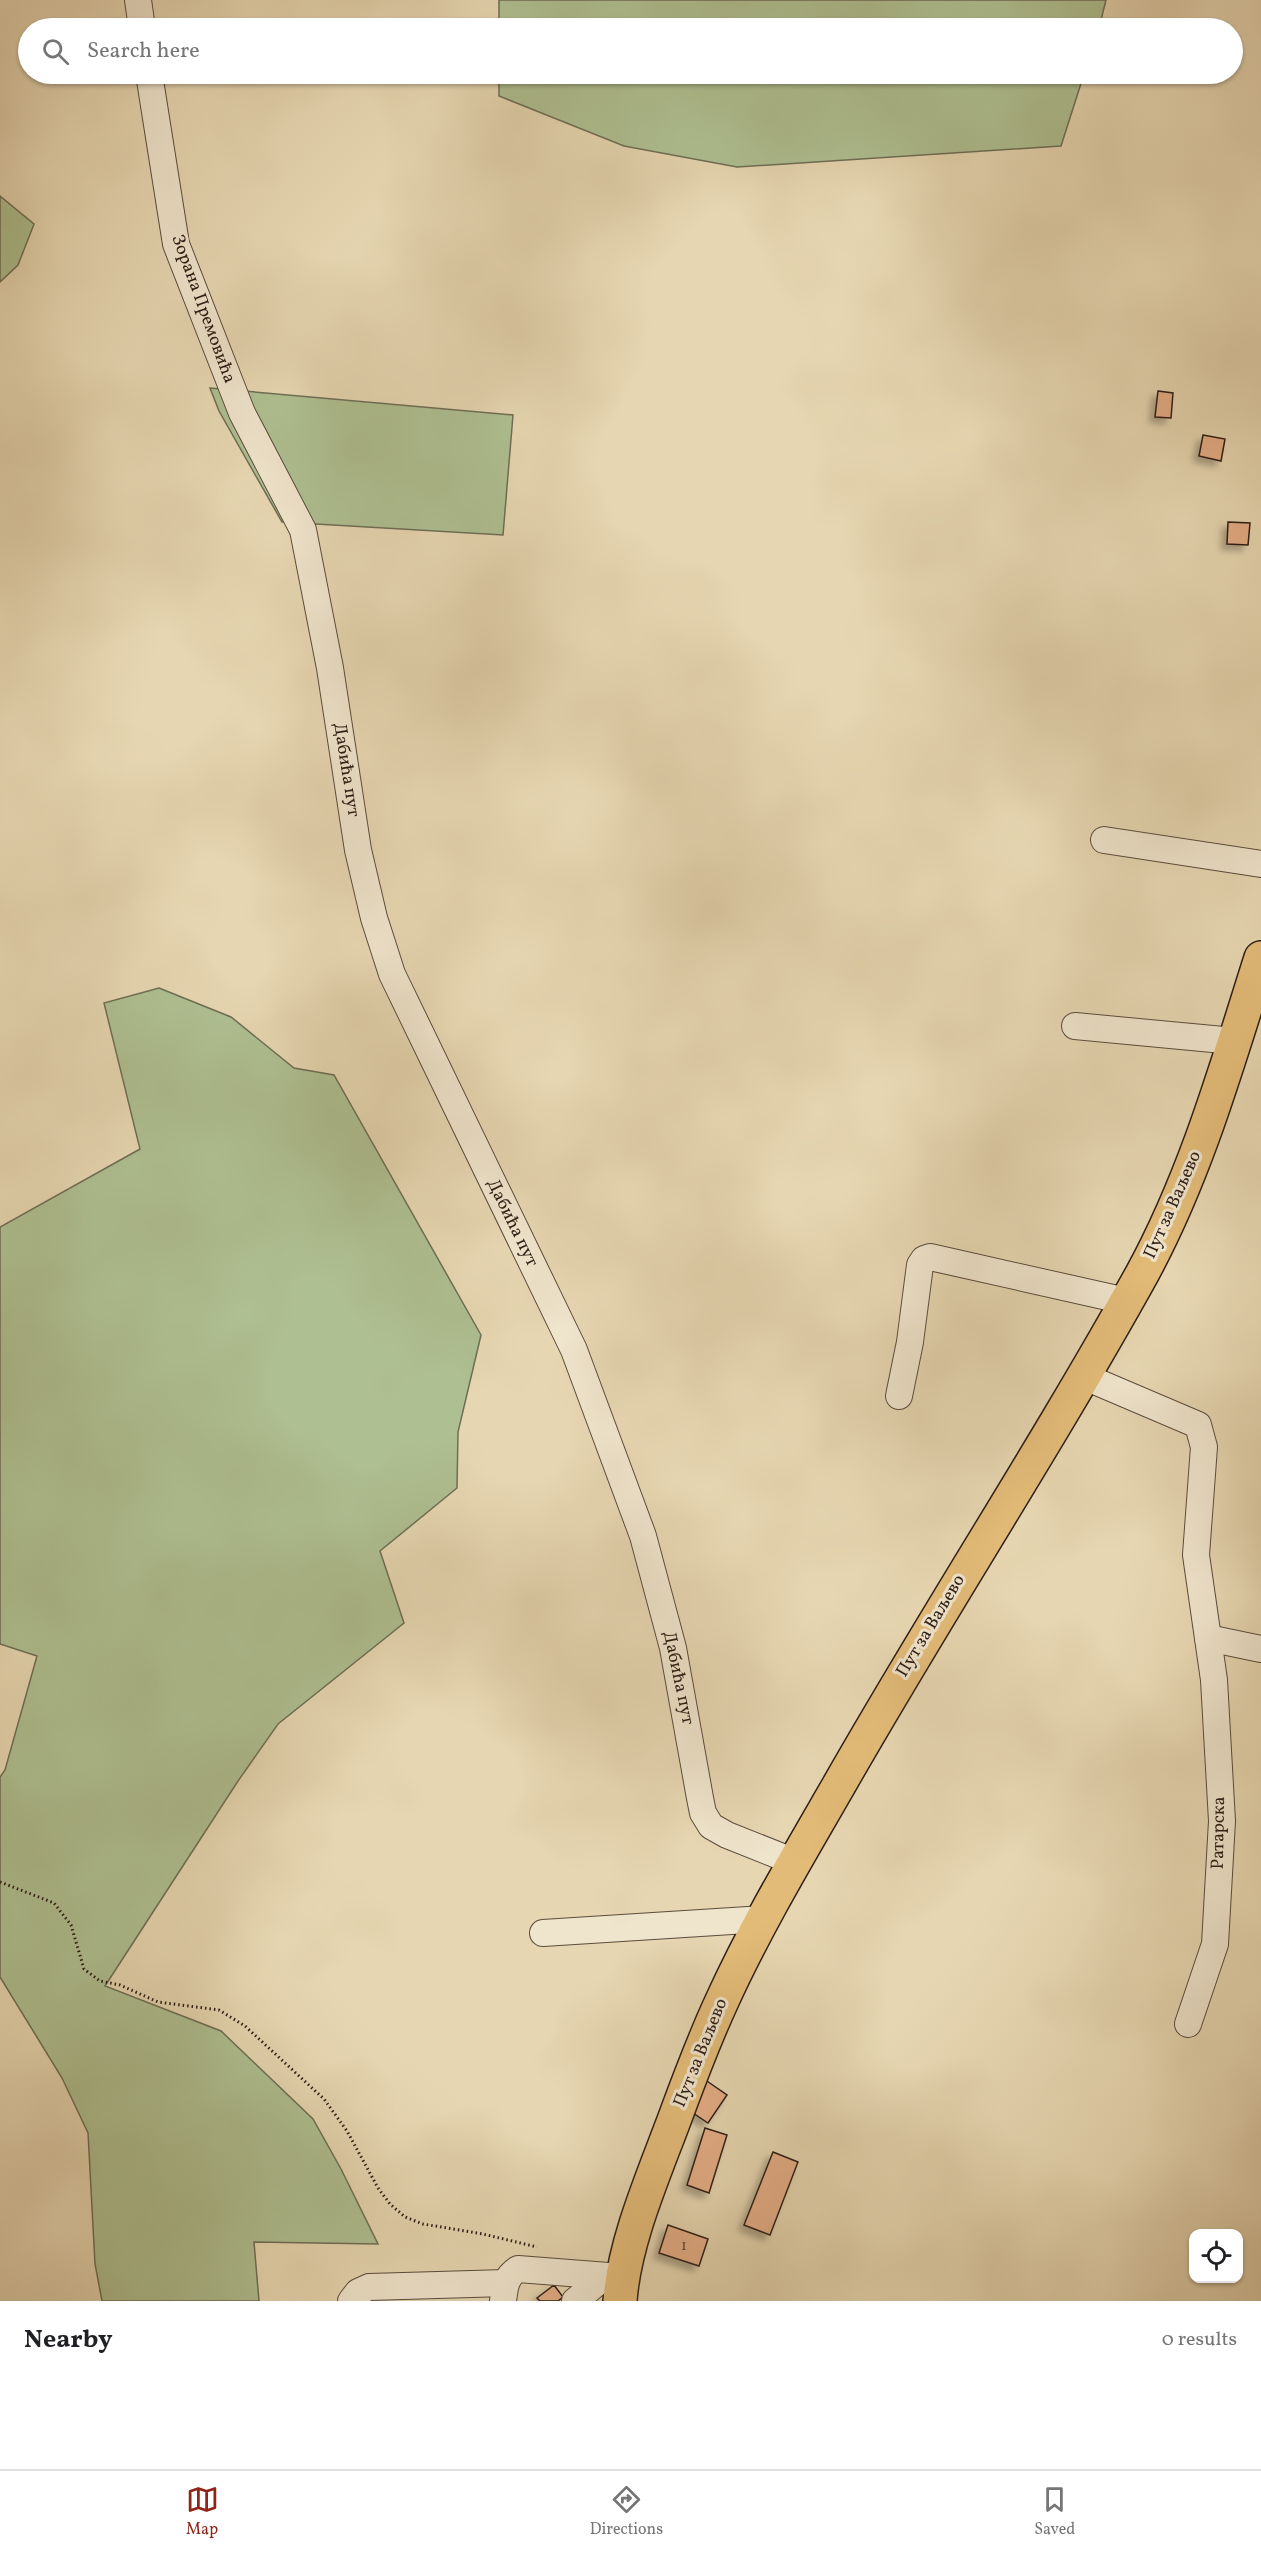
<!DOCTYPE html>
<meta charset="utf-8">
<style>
:root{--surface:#fff;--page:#f6f6f6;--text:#202124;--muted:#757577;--line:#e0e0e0;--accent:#8f2418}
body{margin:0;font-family:Vollkorn,serif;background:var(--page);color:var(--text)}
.controls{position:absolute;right:18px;bottom:18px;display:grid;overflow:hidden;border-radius:12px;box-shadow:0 2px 4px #0004}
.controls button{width:54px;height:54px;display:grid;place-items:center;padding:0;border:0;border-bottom:2px solid var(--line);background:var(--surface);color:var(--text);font:30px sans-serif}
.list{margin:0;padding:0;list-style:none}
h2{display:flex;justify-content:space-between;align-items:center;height:78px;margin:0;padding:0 24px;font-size:26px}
h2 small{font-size:20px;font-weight:400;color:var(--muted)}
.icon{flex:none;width:33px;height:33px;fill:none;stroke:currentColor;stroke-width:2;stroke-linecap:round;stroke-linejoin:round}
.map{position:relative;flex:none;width:1261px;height:2301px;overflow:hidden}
.search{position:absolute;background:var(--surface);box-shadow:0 2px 4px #0004;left:18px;right:18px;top:18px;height:66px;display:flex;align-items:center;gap:15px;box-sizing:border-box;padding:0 21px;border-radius:33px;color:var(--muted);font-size:22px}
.sheet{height:168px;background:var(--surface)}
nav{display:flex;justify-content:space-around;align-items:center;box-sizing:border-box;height:84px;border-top:2px solid var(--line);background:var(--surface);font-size:16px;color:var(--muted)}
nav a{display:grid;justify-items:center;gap:3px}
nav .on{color:var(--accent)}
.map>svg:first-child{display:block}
</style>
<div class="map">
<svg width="1261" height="2301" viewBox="0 0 1261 2301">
<defs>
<filter id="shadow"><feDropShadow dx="-5.5" dy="5.5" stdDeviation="3" flood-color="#0004"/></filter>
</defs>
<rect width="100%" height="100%" fill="#e6d6b1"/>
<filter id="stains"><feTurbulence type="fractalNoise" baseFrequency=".00333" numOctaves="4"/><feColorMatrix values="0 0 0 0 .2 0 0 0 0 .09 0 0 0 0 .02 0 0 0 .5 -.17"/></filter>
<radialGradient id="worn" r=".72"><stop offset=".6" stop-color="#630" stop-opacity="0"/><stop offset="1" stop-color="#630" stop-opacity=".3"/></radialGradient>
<g fill="#aebf91" stroke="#6e6e54" stroke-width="1.5">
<polygon points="499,0 1106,0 1099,28 499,28"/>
<polygon points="499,74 1084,74 1061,146 737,167 624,146 499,96"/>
<polygon points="0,196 34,224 18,265 0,282"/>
<polygon points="210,388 513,415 503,535 282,522 219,411"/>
<polygon points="159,988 231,1017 294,1068 334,1075 481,1335 458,1432 457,1488 380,1551 404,1623 278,1724 238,1781 105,1986 221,2031 313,2119 341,2169 378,2244 254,2242 259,2301 102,2301 95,2264 88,2133 62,2078 0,1977 0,1777 5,1770 37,1656 0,1644 0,1227 140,1149 104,1003"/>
</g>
<g fill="#e4ad86" stroke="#2d1e16" stroke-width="1.5" filter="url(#shadow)">
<polygon points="1158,391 1173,393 1171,418 1155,417"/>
<polygon points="1203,435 1225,439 1221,461 1199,456"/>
<polygon points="1228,522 1250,523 1248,545 1227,544"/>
<polygon points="704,2079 727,2095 708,2123 690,2111"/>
<polygon points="705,2128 727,2135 709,2193 687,2185"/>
<polygon points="773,2152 798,2162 770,2235 744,2225"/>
<polygon points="668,2225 708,2239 699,2266 659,2253"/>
<polygon points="554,2285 563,2297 558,2301 540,2301 537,2298"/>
</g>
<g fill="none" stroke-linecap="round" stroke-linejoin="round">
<g stroke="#5b4c3d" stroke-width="28">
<g id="minor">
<polyline points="138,0 142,28"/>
<polyline points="149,74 176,244 242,413 303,530 330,668 358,850 374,918 392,974 574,1350 643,1536 673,1648 700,1798 703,1813 711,1826 727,1835 795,1862"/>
<polyline points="1104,840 1261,864"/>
<polyline points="1075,1026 1234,1041"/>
<polyline points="1083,1376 1198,1425 1204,1447 1196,1555 1214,1680 1222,1821 1215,1944 1188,2024"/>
<polyline points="899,1396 910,1342 920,1265 924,1259 930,1257 1126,1301"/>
<polyline points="1208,1638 1261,1649"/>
<polyline points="543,1933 764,1919"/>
<polyline points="351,2301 358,2292 369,2287 506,2283"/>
<path d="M 503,2301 C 505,2287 505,2277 518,2269 L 621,2277"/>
<polyline points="575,2301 605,2276"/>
</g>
</g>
<g stroke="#2d1e16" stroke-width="36">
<path id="major" d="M 620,2301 C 624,2241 655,2172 676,2115 C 690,2077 704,2040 721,2003 C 755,1928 798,1856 839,1785 C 937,1613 1046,1447 1142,1274 C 1196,1175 1227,1065 1261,958"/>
</g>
<polyline stroke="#2d1e16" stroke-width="3" stroke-dasharray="1.5 3" stroke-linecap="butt" points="0,1882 54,1903 71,1925 84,1969 100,1981 120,1985 158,2002 219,2010 245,2026 324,2099 347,2131 378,2188 390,2204 405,2217 423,2224 483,2234 537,2247"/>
<use href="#minor" stroke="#efe4cc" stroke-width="26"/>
<use href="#major" stroke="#e3bb78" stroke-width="33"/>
</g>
<g text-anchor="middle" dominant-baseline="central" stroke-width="6" stroke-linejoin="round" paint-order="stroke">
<g font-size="15" fill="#5b4232">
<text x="684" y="2246">1</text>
</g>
<g font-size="18" fill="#2d1e16" stroke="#efe4cc">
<text transform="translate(203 309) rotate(70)">Зорана Премовића</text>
<text transform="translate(346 770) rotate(81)">Дабића пут</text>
<text transform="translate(1173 1205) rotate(-66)">Пут за Ваљево</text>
<text transform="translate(512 1223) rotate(64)">Дабића пут</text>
<text transform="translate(931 1626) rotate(-59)">Пут за Ваљево</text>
<text transform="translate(678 1678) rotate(78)">Дабића пут</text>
<text transform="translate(1219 1833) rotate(-89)">Ратарска</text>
<text transform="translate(701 2053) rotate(-68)">Пут за Ваљево</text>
</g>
</g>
<rect width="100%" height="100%" filter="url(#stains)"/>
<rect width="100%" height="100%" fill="url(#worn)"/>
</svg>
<div class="controls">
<button><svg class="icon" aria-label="locate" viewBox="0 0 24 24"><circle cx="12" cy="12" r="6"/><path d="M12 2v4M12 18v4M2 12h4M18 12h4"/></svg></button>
</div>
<div class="search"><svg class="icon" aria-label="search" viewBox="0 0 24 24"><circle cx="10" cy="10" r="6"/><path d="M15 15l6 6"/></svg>Search here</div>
</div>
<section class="sheet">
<h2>Nearby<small>0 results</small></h2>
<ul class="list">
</ul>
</section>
<nav>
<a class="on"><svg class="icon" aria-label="map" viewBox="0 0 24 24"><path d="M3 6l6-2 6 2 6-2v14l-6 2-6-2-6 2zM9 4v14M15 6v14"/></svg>Map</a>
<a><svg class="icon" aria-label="directions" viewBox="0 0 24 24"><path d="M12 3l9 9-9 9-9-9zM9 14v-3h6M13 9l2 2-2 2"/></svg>Directions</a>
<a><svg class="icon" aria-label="saved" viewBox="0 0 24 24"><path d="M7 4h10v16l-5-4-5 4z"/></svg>Saved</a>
</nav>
